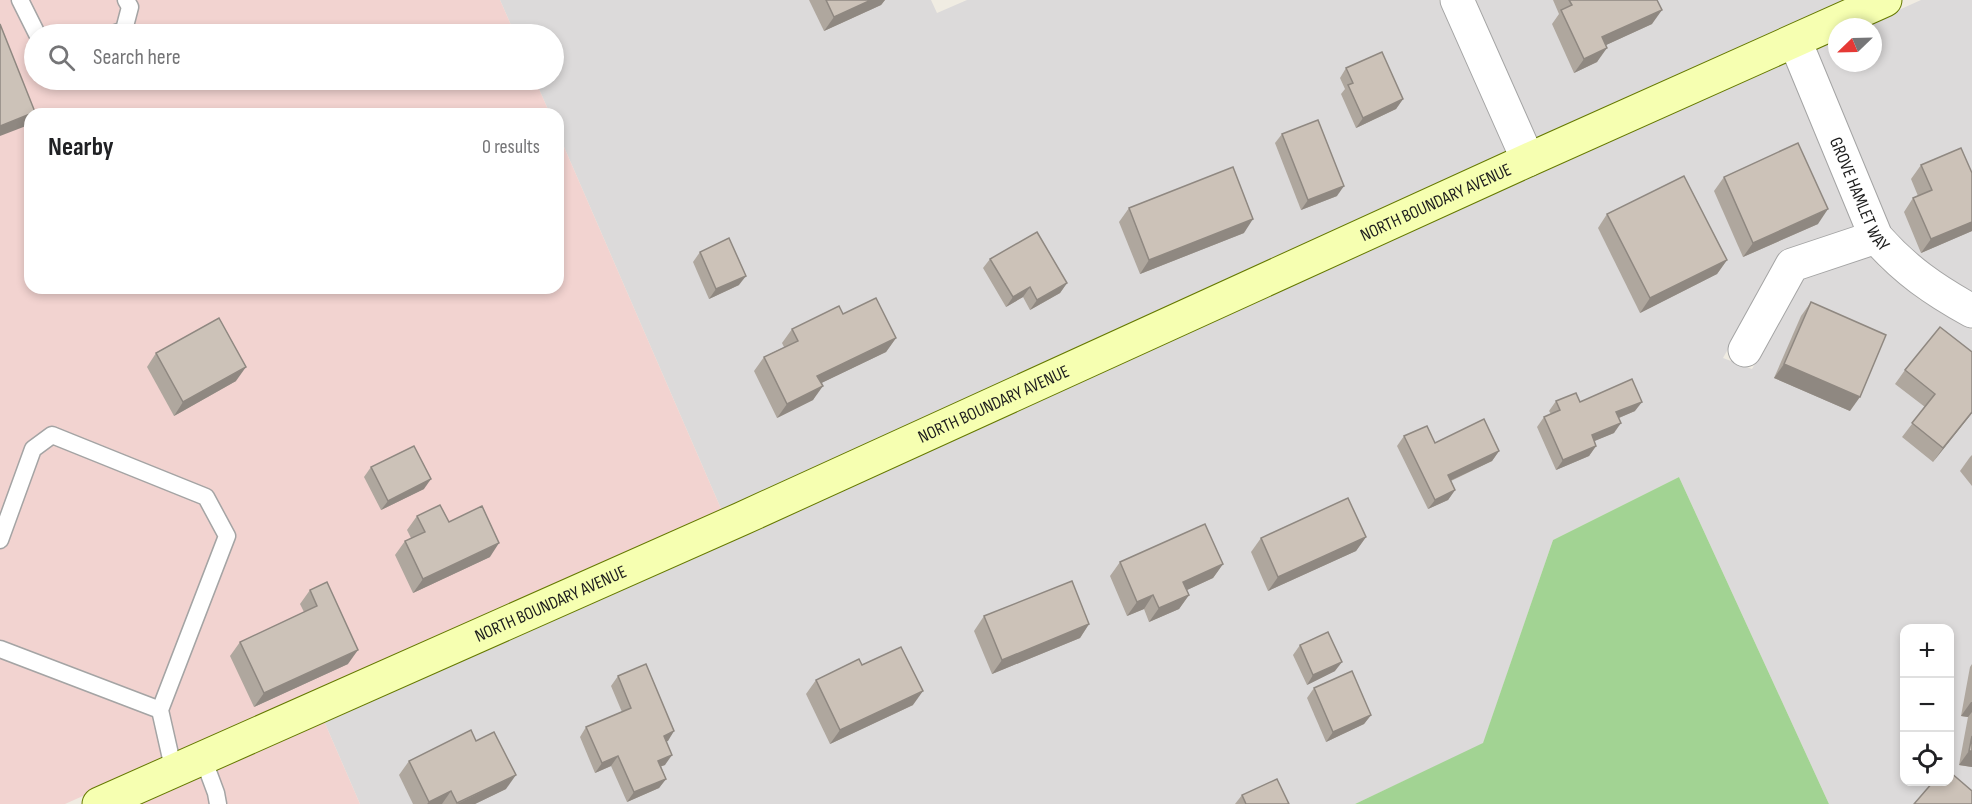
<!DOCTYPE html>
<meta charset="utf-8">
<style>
:root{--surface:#fff;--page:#f2f2f2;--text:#202124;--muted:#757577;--line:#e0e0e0}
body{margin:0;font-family:"Sofia Sans Condensed",sans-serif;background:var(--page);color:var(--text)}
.controls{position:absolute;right:18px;bottom:18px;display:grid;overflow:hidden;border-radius:12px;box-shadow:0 3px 9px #0003}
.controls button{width:54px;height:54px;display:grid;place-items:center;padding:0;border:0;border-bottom:2px solid var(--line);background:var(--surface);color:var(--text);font:30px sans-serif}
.compass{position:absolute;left:1828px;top:18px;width:54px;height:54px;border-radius:50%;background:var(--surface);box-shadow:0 3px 9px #0003;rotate:247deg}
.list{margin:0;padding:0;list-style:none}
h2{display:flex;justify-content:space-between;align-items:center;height:78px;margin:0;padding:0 24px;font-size:26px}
h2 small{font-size:20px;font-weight:400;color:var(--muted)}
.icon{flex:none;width:33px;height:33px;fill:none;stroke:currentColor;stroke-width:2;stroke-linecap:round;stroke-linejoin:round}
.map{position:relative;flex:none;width:1972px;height:804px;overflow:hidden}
.search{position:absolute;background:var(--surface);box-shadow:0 3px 9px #0003;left:24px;top:24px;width:540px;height:66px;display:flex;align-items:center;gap:15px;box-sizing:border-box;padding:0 21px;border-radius:33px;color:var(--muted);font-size:22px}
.panel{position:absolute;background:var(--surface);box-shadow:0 3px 9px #0003;left:24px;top:108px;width:540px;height:186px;border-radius:18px}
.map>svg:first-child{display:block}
</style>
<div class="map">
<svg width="1972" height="804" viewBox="0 0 1972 804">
<rect width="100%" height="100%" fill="#f0ece2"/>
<g fill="#dcdada" fill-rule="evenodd">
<polygon points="500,0 931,0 937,13 967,0 1439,0 1507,154 722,511 558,133 558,114 550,114 535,80 554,80 554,34 515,34"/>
<polygon points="1476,0 1846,0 1537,140"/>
<polygon points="1921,0 1972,0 1972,293 1943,276 1905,245 1891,229 1816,48 1837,38 1837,63 1873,63 1873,27 1861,27"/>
<path d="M 1785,61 L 1855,228 L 1778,259 L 1723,358 L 1752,369 L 1804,277 L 1869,255 L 1881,268 L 1920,300 L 1972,330 L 1972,804 L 1829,804 L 1679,477 L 1553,540 L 1483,744 L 1355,804 L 360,804 L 324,721 ZM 1904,628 L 1950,628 L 1950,782 L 1904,782 Z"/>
</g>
<g fill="#f2d3d0">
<polygon points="0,0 500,0 515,34 34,34 34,80 535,80 550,114 30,114 30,288 558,288 558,133 722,511 65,804 0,804"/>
<polygon points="324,721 360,804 138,804"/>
</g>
<polygon fill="#a2d393" points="1679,477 1829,804 1355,804 1483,743 1553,540"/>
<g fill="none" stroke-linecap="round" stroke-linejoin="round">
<g stroke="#a4a4a4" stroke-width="19">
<g id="lane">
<polyline points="20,0 37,34"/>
<polyline points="113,34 124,30 130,7 126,0"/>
<polyline points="0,540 33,449 52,435 206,497 227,536 160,710 174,772"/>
<polyline points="0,649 160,710"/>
<polyline points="203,758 216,793 218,804"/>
</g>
</g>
<g stroke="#a4a4a4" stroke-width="35">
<g id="street">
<polyline points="1457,0 1528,160"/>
<path id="s1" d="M 1795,41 L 1876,237 C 1905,270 1934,290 1972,311"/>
<polyline points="1745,350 1792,265 1876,237"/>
</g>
</g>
<g stroke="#657900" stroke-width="35">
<g id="secondary">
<path id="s2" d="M 99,804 L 741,519 L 1528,160 L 1885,0"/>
</g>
</g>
<use href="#lane" stroke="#fff" stroke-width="16"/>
<use href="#street" stroke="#fff" stroke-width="33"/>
<use href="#secondary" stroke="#f6ffb1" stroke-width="33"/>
</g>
<g fill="#afa79e">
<polygon points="809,0 885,0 881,5 824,31"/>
<polygon points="1553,0 1657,0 1652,24 1606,45 1597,62 1574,73 1552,24 1559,14"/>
<polygon points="1346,68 1403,99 1396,109 1356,128 1341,94 1345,89 1340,78"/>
<polygon points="1282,134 1337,196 1301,210 1275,143"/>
<polygon points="1921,165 1972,173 1972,231 1921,253 1904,212 1913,198 1918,196 1911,179"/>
<polygon points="1724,177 1818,224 1743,257 1714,191"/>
<polygon points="1129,208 1244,233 1140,274 1119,222"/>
<polygon points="1607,214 1727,260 1717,274 1640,313 1598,228"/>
<polygon points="700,252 739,285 709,299 693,262"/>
<polygon points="990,259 1067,283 1060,293 1030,310 1023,297 1006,307 983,268"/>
<polygon points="1811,302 1850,411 1774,378 1801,316"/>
<polygon points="843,314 896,338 886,352 821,383 813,400 777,418 754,371 764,357 784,347 782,343 792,329"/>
<polygon points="1972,352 1972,413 1933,462 1902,437 1925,407 1895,384 1905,370"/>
<polygon points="156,353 236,381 174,416 147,367"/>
<polygon points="1556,401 1580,402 1635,411 1619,418 1614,433 1594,441 1596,446 1589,456 1556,470 1537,427 1544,417 1551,414 1549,411"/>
<polygon points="1404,436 1435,443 1499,451 1492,461 1451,481 1455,490 1448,500 1428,509 1397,446"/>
<polygon points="1972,455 1972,486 1960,471 1970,457"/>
<polygon points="371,467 424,489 381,510 364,477"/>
<polygon points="417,516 449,522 490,557 413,593 395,555 405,541 411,538 407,530"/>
<polygon points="1366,537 1356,551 1268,591 1251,552 1261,538"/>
<polygon points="1120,562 1223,564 1213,578 1187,590 1189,595 1179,609 1149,622 1144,609 1127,616 1110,576"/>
<polygon points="310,590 348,664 254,707 230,656 240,642 304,612 300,604"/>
<polygon points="984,616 1089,624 1080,638 992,674 974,631"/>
<polygon points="1300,645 1335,671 1307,685 1293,655"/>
<polygon points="1972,664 1972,767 1959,765 1968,717 1961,716 1970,667"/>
<polygon points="862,665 913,705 830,744 806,694 816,680"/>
<polygon points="618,676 674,731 666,742 665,765 661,766 666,779 659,788 627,802 611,766 595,773 580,737 586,727 622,712 611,686"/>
<polygon points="1314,688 1371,715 1364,724 1326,742 1307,698"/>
<polygon points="476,741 506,789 475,804 413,804 399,775 409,761"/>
<polygon points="1242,795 1289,804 1235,804"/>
</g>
<g fill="#8f8881">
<polygon points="871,0 885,0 881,5 824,31 834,17"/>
<polygon points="1662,10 1652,24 1593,51 1602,37"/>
<polygon points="1607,48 1597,62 1574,73 1584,59"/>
<polygon points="1403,99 1396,109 1356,128 1363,118"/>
<polygon points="30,114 30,120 26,126 0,136 0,126"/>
<polygon points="1344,186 1337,196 1301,210 1308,200"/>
<polygon points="1828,209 1818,224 1743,257 1753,243"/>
<polygon points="1253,219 1244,233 1140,274 1149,260"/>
<polygon points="1972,222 1972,231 1921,253 1931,239"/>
<polygon points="1727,260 1717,274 1640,313 1650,298"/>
<polygon points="746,276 739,285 709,299 716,289"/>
<polygon points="1067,283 1060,293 1030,310 1037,300"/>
<polygon points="1030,287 1023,297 1006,307 1013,297"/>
<polygon points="896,338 886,352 807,390 817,376"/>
<polygon points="1784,364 1860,397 1850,411 1774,378"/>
<polygon points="246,367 236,381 174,416 183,402"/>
<polygon points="823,386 813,400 777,418 787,404"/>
<polygon points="1642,402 1635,411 1609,422 1616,412"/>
<polygon points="1972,412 1972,413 1933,462 1943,448"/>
<polygon points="1621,423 1614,433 1585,445 1592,435"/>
<polygon points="1596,446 1589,456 1556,470 1563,460"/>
<polygon points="1499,451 1492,461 1441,485 1448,475"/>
<polygon points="431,479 424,489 381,510 388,501"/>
<polygon points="1455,490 1448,500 1428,509 1435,500"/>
<polygon points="1366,537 1356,551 1268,591 1278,577"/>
<polygon points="499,543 490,557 413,593 423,579"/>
<polygon points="1223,564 1213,578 1174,596 1183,582"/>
<polygon points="1153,595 1144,609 1127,616 1137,602"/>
<polygon points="1189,595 1179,609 1149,622 1159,608"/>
<polygon points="1089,624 1080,638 992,674 1002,660"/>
<polygon points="358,650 348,664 254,707 264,693"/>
<polygon points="1342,662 1335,671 1307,685 1313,675"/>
<polygon points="923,691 913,705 830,744 840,730"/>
<polygon points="1971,702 1972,702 1972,712 1968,717 1961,716"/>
<polygon points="1371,715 1364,724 1326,742 1333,732"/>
<polygon points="674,731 668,741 657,746 664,736"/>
<polygon points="1969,751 1972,751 1972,767 1959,765"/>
<polygon points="672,755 665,765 651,770 658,761"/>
<polygon points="618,756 611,766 595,773 602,763"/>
<polygon points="516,775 506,789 475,804 457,804"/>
<polygon points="666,779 659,788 627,802 634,792"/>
<polygon points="451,791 442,804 427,804 429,802"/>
</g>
<g fill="#ccc2b8" stroke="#8f8881" stroke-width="1.5">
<polygon points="826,0 871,0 834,17"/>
<polygon points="1569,0 1657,0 1662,10 1602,37 1607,48 1584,59 1561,10 1572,5"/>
<polygon points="0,24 35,112 0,126"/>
<polygon points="1382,52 1403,99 1363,118 1348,85 1353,83 1346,68"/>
<polygon points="1318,120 1344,186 1308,200 1282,134"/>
<polygon points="1798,143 1828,209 1753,243 1724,177"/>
<polygon points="1961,148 1972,173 1972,222 1931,239 1913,198 1932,190 1921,165"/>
<polygon points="1233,167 1253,219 1149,260 1129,208"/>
<polygon points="1684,176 1727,260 1650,298 1607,214"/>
<polygon points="1037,232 1067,283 1037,300 1030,287 1013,297 990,259"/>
<polygon points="729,238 746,276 716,289 700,252"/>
<polygon points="876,298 896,338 817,376 823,386 787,404 764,357 798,341 792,329 839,306 843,314"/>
<polygon points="1811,302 1886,335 1860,397 1784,364"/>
<polygon points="219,318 246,367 183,402 156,353"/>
<polygon points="1940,327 1972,352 1972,412 1943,448 1912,423 1935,394 1905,370"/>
<polygon points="1632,379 1642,402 1616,412 1621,423 1592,435 1596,446 1563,460 1544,417 1560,410 1556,401 1576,393 1580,402"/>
<polygon points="1484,419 1499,451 1448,475 1455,490 1435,500 1404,436 1427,426 1435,443"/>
<polygon points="414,446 431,479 388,501 371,467"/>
<polygon points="1348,498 1366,537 1278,577 1261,538"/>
<polygon points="440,505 449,522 482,506 499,543 423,579 405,541 425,532 417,516"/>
<polygon points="1205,524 1223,564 1183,582 1189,595 1159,608 1153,595 1137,602 1120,562"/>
<polygon points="1072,581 1089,624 1002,660 984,616"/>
<polygon points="327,582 358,650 264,693 240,642 317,606 310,590"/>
<polygon points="1328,632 1342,662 1313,675 1300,645"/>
<polygon points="901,647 923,691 840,730 816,680 859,659 862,665"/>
<polygon points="646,664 674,731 664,736 672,755 658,761 666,779 634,792 618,756 602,763 586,727 631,708 618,676"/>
<polygon points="1352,671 1371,715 1333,732 1314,688"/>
<polygon points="471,730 476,741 494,732 516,775 457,803 451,791 429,802 409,761"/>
<polygon points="1972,736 1972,751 1969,751"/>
<polygon points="1950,772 1972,791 1972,804 1914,804 1933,782 1950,782"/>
<polygon points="1277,779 1289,804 1246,804 1242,795"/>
</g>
<g text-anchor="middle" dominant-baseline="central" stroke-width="4.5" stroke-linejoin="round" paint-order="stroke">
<g font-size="18" fill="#1d1d1d" stroke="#fff">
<text stroke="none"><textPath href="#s1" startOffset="166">GROVE HAMLET WAY</textPath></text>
<text stroke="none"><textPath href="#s2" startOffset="1466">NORTH BOUNDARY AVENUE</textPath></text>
<text stroke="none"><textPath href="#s2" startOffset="980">NORTH BOUNDARY AVENUE</textPath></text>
<text stroke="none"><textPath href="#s2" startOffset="494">NORTH BOUNDARY AVENUE</textPath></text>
</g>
</g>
</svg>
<div class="controls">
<button>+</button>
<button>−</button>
<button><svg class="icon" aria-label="locate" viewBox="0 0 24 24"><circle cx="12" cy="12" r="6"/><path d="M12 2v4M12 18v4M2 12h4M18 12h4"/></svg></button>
</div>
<svg class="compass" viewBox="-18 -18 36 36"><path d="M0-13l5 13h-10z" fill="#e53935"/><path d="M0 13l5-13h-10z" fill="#757577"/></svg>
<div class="search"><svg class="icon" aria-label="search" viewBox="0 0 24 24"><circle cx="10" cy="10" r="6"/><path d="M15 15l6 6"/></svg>Search here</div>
<section class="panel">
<h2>Nearby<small>0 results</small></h2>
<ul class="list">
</ul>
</section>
</div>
